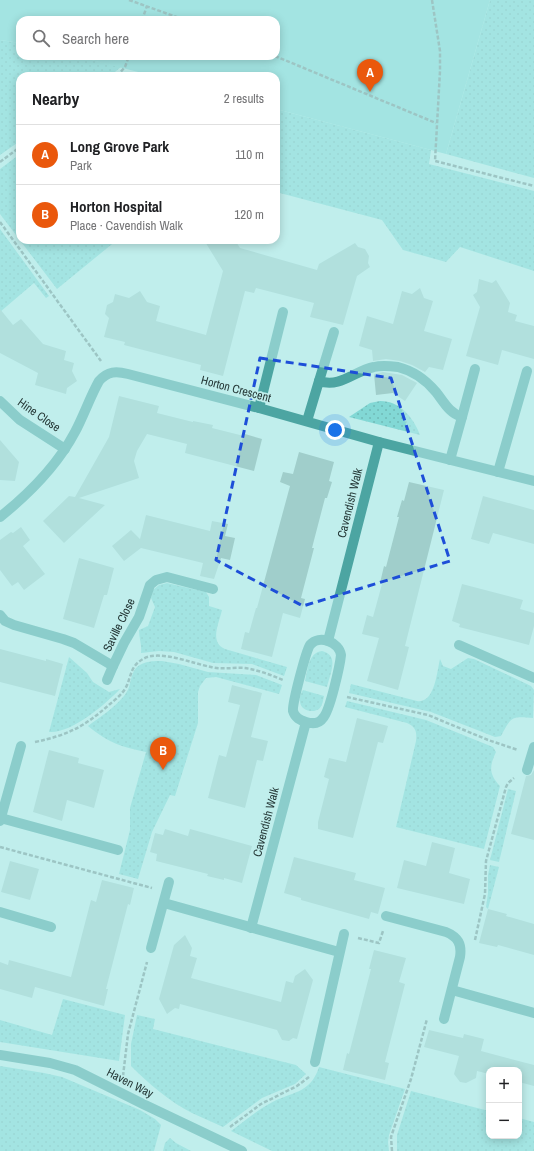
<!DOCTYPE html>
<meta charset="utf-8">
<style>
:root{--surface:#fff;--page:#f6f6f6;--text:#202124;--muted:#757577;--line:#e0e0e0;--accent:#ea580c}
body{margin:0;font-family:"Archivo Narrow",sans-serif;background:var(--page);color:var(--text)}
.controls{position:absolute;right:12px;bottom:12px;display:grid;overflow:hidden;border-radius:8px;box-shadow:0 2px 10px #0003}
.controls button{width:36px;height:36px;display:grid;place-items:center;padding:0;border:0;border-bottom:1px solid var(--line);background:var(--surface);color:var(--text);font:20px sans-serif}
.you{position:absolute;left:335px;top:430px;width:14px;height:14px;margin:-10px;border:3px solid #fff;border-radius:50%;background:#1a73e8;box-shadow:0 0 0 6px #1a73e833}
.badge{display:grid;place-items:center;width:26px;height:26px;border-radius:50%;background:var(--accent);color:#fff;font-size:13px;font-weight:700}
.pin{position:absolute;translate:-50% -33px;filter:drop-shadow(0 1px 2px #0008)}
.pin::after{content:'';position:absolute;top:21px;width:14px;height:12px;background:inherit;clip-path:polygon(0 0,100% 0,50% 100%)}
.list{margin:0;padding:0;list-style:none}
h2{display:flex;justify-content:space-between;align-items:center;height:52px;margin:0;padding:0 16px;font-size:17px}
h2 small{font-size:13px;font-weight:400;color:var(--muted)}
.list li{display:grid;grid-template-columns:26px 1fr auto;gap:12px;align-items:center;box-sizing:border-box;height:60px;padding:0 16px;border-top:1px solid var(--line)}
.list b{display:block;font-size:15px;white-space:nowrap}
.list p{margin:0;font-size:13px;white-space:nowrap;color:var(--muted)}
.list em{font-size:13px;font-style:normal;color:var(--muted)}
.icon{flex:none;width:22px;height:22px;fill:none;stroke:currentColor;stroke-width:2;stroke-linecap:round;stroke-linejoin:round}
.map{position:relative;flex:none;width:534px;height:1151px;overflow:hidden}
.search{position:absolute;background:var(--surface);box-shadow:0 2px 10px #0003;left:16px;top:16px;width:264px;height:44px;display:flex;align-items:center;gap:10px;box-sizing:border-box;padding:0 14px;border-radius:12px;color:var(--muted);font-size:15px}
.panel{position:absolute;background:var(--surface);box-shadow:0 2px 10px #0003;left:16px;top:72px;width:264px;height:172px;border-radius:12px}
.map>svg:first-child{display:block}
</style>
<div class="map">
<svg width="534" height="1151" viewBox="0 0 534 1151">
<defs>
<pattern id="grass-dots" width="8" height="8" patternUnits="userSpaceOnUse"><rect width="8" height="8" fill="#82d8d5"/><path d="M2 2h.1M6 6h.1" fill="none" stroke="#70bab7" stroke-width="1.8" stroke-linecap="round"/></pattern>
</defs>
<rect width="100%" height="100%" fill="#c0eeec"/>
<g fill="url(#grass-dots)">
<polygon points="490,0 534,0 534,178 446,154"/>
<polygon points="0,40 20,43 20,56 75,56 121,67 110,76 20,76 20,141 0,155"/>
<polygon points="276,109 431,150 429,164 534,191 534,271 460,247 446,262 403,250 382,220 276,192"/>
<polygon points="20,154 20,240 117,240 57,289 0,214 0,169"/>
<polygon points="0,229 49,296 46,298 34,283 0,312"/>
<path d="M 380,401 C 400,401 413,417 420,435 L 349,417 L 370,403 Z"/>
<path d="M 167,583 L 206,592 L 209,597 L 209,606 L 222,610 C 219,624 209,642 225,649 L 287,667 L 284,676 L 252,664 L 213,663 L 174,652 L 159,651 L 141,653 C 142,645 139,638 139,630 L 148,626 L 155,607 L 151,598 L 153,590 L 159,585 Z"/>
<path d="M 322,651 C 340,655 330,674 327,687 L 305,681 C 308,669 308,653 322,651 Z"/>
<path d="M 69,657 L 87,673 L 93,682 L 109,692 L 120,689 C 106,704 71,734 49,732 Z"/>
<path d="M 468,658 L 474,659 L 531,686 L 534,690 L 533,718 C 511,716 511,717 501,736 L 495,737 L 431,712 L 349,693 L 351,684 L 417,701 C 435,704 437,671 440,659 L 443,666 L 451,669 Z"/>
<path d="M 162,661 L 179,664 L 208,672 L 256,675 L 282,685 L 279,694 L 216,677 L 206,678 L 200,686 L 198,692 L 198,723 L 175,796 L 170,795 L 152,832 L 138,879 L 119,874 L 130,830 L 130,808 L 146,752 C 120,746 110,744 88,726 C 100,717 114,708 124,696 C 131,687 129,683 133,673 C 138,661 152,661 162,661 Z"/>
<path d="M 303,690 L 324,696 C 323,700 323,704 320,708 C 314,714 301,711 300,702 C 299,698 301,693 303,690 Z"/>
<path d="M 347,701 L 426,720 L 493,747 L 496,752 C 489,767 489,774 500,786 L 484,849 L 396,827 L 416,741 C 417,732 416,727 407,723 L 345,707 Z"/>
<polygon points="508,789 516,791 499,862 490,860"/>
<polygon points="490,865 499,867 488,909 486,907 488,893 488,875"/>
<polygon points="63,999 125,1015 119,1061 0,1042 0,1020 52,1035"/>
<path d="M 137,1015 L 155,1019 L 153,1029 L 296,1065 L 306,1074 L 295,1084 L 262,1098 L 223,1127 C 213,1122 202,1118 192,1113 C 170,1102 148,1083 131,1066 L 131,1044 Z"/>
<polygon points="0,1066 44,1073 62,1077 140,1110 155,1119 161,1125 154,1151 0,1151"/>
<path d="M 319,1067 L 405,1089 L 389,1135 L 388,1142 L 389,1151 L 272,1151 L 231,1131 C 244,1122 256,1111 269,1104 C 291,1091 310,1095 319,1067 Z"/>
<polygon points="411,1091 489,1111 489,1136 519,1136 519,1118 534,1122 534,1151 397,1151 397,1135"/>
<polygon points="170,1138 176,1143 191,1151 163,1151 165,1143"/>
</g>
<polygon fill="#82d8d5" points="0,0 490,0 446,154 276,109 276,76 154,76 75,56 276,56 276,20 20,20 20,43 0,40"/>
<g fill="#a0cecb">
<polygon points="204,240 235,240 240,248 317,270 319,264 355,243 358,247 365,249 369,256 368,263 370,267 357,276 343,325 310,317 314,303 256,288 254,293 245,291 223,376 200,370 201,365 124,345 125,342 104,337 109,318 105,314 107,305 113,302 115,294 129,298 140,291 147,302 160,306 156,321 206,335 223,271"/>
<polygon points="479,279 492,283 496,280 510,303 508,312 517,315 515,321 534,326 534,359 502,350 498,365 466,356 480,307 473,295 477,292"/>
<polygon points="420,288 424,298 433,301 424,331 452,339 443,370 429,367 425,372 412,365 400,361 386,359 373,361 372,350 359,346 367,316 393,324 402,291 412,294"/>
<polygon points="0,309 13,325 21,319 43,344 66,351 64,360 74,363 72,371 77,381 67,388 66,394 35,385 38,373 0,353"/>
<polygon points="383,372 402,375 417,383 405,401 393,393 376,395 374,374"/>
<polygon points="119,396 159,406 157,413 193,422 193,421 213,425 212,428 244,436 245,434 262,439 254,471 185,453 187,444 147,434 137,451 134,461 139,478 79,498 105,505 64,543 43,521 69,496 75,497 109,437"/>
<polygon points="0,440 19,462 15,481 0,480"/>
<polygon points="299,452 334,462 329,481 332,482 327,498 325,498 312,548 314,548 301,598 305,599 300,618 283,613 272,657 241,649 245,632 249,633 256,608 257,608 290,486 280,482 283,472 293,474"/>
<polygon points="409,482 444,490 405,646 409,647 398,690 367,681 379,638 362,634 367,615 373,617 382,584 380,583 384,566 386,567 399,517 397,517 402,500 404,501"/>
<polygon points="483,496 534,510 534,544 493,533 489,544 471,539"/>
<polygon points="146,515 210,531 212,521 228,524 225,536 235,538 230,560 221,558 214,579 200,576 203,563 141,548 124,561 112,546 131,530 140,539"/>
<polygon points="21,527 30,540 23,546 45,574 24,590 18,582 12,586 0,570 0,540 11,532 13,533"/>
<polygon points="79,558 114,568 107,595 104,595 94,628 63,619"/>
<polygon points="462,584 523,600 520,609 534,613 534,626 529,645 459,627 460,624 452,621"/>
<polygon points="0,649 46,661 46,659 63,664 55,696 0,682"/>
<polygon points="232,685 262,693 251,737 268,741 263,761 257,760 245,808 208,798 219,755 226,757 240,705 228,702"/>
<polygon points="357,718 388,726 383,743 378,742 353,838 318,829 318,822 329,779 324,777 329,758 346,762"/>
<polygon points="49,750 79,758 78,763 104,770 94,808 67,800 62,821 33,812"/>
<polygon points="534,770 534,840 511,834 526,776 531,775"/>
<polygon points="165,829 188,836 190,829 252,846 242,883 224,878 224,880 207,876 208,874 156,861 157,854 150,852 155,833 163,835"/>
<polygon points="432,842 455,848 449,873 470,879 464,904 397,888 404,860 426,866"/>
<polygon points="294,857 356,873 354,880 385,888 378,914 371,912 369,919 301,900 301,898 284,893"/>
<polygon points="10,861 39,869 30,900 1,892"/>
<polygon points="102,880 134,888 130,905 128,904 106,989 108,989 104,1006 35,987 32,998 0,989 0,962 8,965 9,960 71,977 91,900 96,902"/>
<polygon points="488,909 507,914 506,916 534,924 534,955 498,945 497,947 479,943"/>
<polygon points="185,935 192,948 190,956 197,958 191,978 281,1002 286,981 293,983 295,976 305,969 313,980 297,1039 293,1038 289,1041 282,1040 277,1030 180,1004 179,1009 175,1008 167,1014 159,999 174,945"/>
<polygon points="374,950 406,958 399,982 405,984 385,1062 389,1063 385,1080 343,1070 347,1053 349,1054 371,969 369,969"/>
<polygon points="429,1030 463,1038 464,1034 484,1039 481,1051 534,1065 534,1086 519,1082 519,1070 489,1070 489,1074 477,1071 476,1078 466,1083 460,1082 454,1074 459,1056 424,1047"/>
</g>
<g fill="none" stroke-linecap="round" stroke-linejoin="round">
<g stroke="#739392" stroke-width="2.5" stroke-dasharray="4 2" stroke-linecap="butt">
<polyline points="129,0 185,20"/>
<polyline points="432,0 440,51 440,71 435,161 534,186"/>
<polyline points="142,20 147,6"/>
<polyline points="275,56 436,123"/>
<polyline points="117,76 125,67 129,56"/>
<polyline points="0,162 20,147"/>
<polyline points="0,222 101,361"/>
<polyline points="347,697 428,715 488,740 518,750"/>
<path d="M 35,742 C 68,735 84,727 110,704 C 115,700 121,695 125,689 C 132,677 129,667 143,659 C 159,649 194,664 211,667 C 223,670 234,667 245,668 C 258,670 271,675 283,680"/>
<polyline points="0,847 152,888"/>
<polyline points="358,938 379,943 383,931"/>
<polyline points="475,940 485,894 486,861 506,787 508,783 514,778"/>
<polyline points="123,1076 128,1034 147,962"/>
<polyline points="230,1127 261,1104 297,1086 309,1077"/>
<polyline points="392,1151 391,1137 393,1131 411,1079 427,1019"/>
</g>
<g stroke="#4ca5a2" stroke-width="10">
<polyline points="319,381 334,332"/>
<polyline points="0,401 20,420 65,449"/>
<polyline points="259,408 283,312"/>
<polyline points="462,417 475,369"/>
<path d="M 307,421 L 319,381 C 341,388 354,371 374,367 C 382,365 390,366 398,367 C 414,371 426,380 436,392 C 444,402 449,413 462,417 L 450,460"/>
<polyline points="498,472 527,371"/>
<path d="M 0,517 C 30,493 57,466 75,432 C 84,415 90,397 99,381 C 108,371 116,371 128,374 L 259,408 L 379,442 L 534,481"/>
<polyline points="0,615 5,621 14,625 63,639 74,643 113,666 124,643 139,617 150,585 156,580 167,577 213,589"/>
<polyline points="328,641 379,442"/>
<polyline points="459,645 534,678"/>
<polyline points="107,680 113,666"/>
<polyline points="527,770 534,747"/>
<polyline points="1,818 118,850"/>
<polyline points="0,821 21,746"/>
<polyline points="164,903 339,952"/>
<polyline points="0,912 51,927"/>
<path d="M 386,916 L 446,932 C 458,937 462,944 460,957 L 444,1019"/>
<path d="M 251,928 L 306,722 C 300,720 295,718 293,711 C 292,704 306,651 310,645 C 319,634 339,642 341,655 C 340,665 330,711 323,718 C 319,724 313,724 306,722"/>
<polyline points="151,948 169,882"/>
<polyline points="452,990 534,1013"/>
<polyline points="0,1055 50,1063 75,1070 143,1104 242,1151"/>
<polyline points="315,1062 344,934"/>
</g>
</g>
<path d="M0 0H534V1151H0ZM 260,358 L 391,378 L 450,561 L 303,606 L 216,560 Z" fill="#c0eeec" fill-opacity=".55" fill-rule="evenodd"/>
<path fill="none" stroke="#1d4ed8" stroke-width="3" stroke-dasharray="8 5" stroke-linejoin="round" d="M 260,358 L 391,378 L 450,561 L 303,606 L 216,560 Z"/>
<g text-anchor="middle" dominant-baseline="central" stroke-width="3.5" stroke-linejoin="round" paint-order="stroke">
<g font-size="12" fill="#253837" stroke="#c0eeec">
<text transform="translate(236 389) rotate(15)">Horton Crescent</text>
<text transform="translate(39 415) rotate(35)">Hine Close</text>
<text transform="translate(350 503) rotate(-76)">Cavendish Walk</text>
<text transform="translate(119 625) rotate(-64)">Saville Close</text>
<text transform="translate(266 822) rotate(-75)">Cavendish Walk</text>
<text transform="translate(130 1083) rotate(27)">Haven Way</text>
</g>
</g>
</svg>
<div class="controls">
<button>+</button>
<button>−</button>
</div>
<div class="you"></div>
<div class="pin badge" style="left:370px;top:92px">A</div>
<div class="pin badge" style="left:163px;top:770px">B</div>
<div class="search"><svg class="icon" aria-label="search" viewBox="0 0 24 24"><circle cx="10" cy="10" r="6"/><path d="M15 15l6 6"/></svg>Search here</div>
<section class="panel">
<h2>Nearby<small>2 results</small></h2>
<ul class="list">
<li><span class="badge">A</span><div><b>Long Grove Park</b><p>Park</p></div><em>110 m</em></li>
<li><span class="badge">B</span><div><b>Horton Hospital</b><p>Place · Cavendish Walk</p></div><em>120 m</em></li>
</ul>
</section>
</div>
